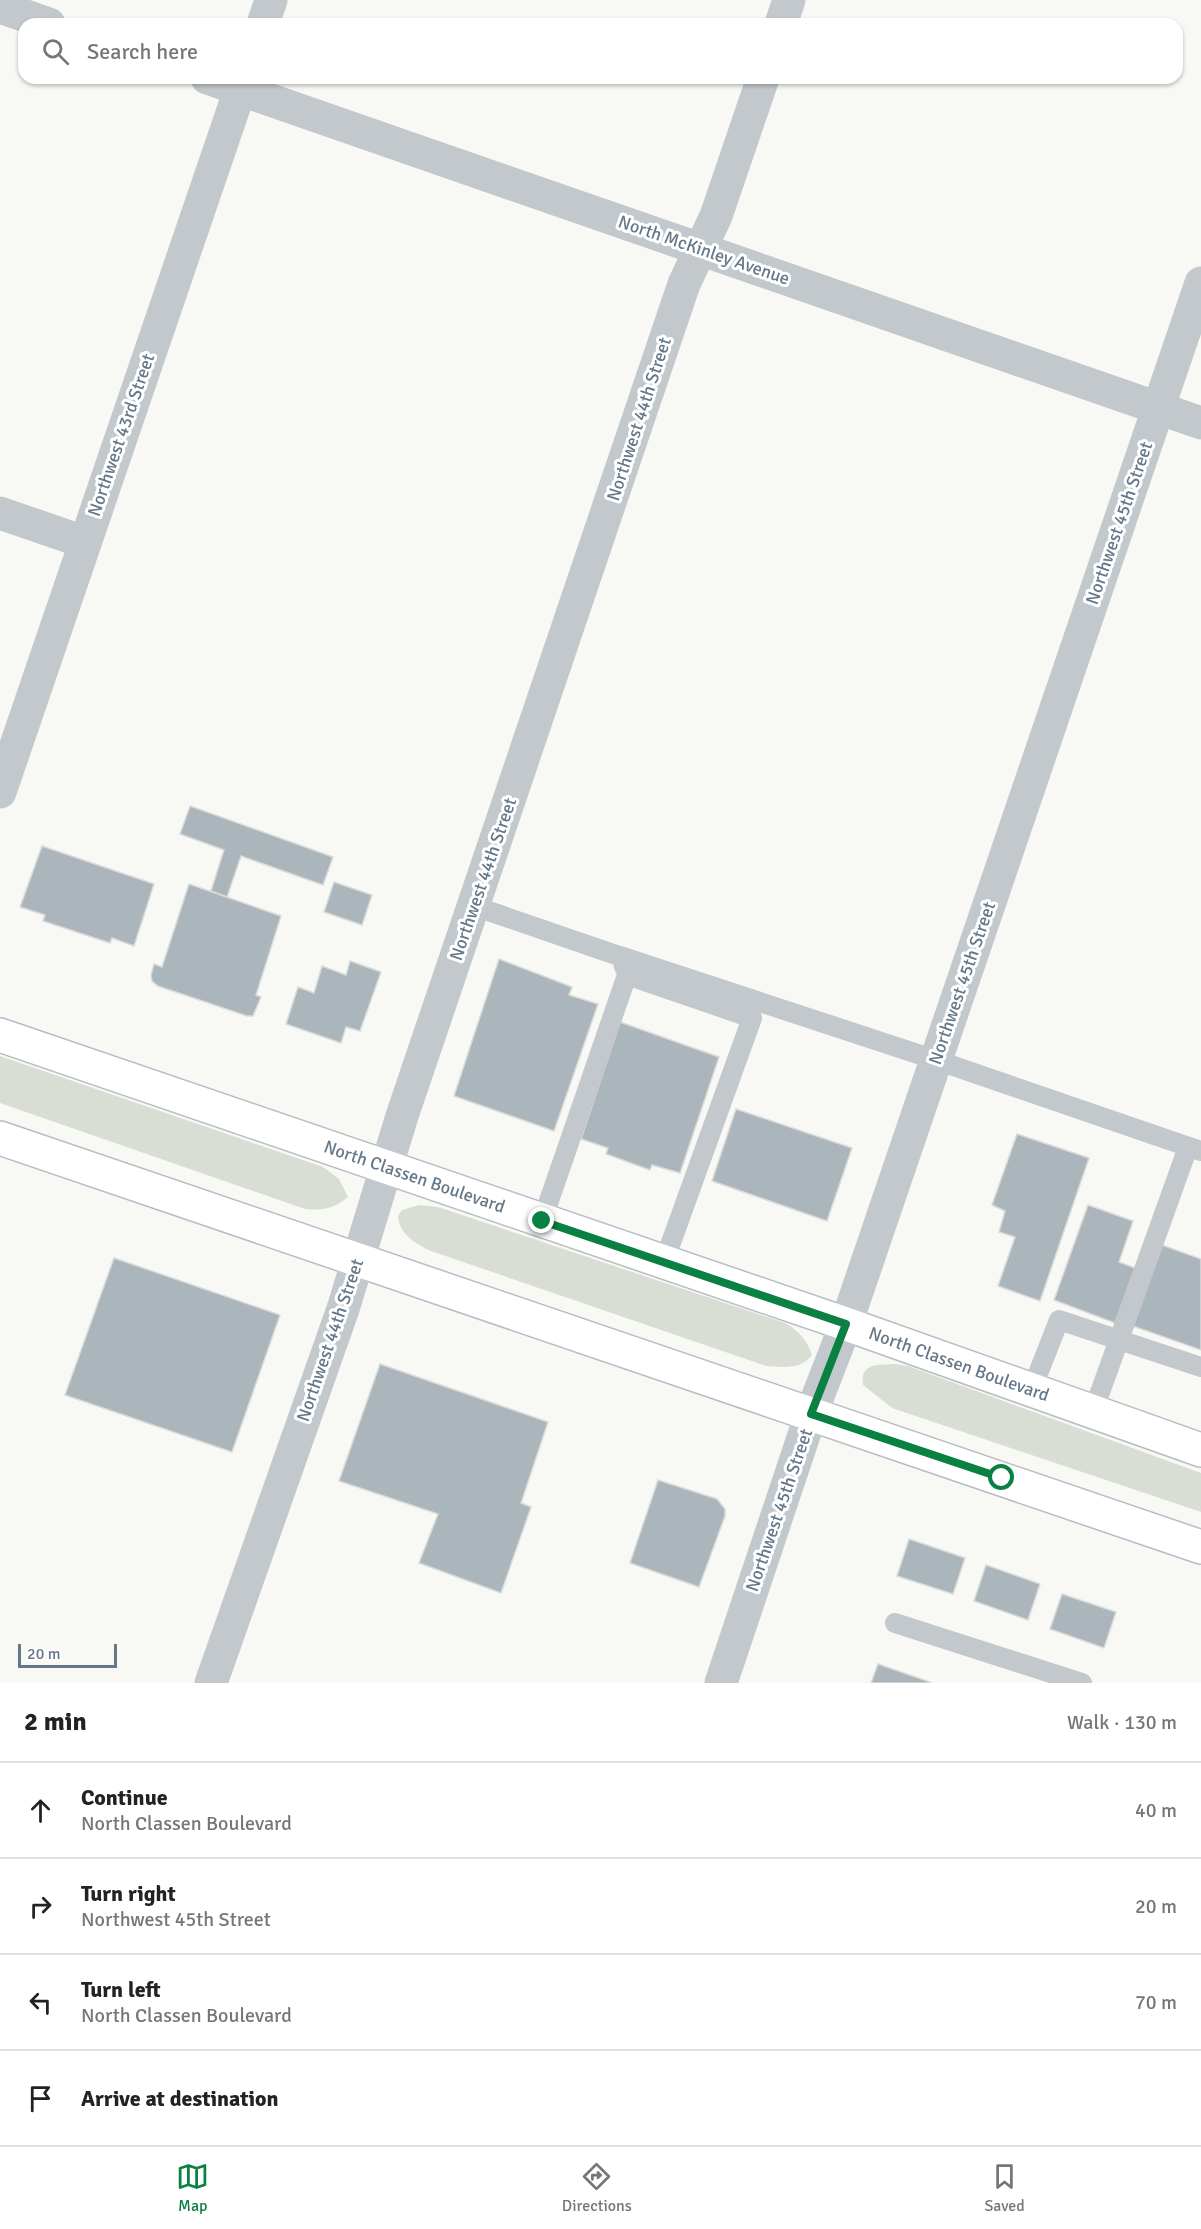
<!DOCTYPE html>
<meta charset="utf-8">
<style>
:root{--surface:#fff;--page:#f2f2f2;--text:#222;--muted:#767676;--line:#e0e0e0;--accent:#0b8043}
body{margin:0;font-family:Signika,sans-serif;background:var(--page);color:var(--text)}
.scale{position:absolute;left:18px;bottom:15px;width:99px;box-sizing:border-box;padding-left:6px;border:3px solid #64788a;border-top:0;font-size:16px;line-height:21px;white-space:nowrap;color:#64788a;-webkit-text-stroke:4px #fff;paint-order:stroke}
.stop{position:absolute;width:18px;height:18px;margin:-14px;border:4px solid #0b8043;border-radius:50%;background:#fff}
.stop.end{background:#0b8043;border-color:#fff;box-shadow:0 2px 6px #0008}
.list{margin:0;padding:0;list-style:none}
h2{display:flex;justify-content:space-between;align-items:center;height:78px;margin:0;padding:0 24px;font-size:26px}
h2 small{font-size:20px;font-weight:400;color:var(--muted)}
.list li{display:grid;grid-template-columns:39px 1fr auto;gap:18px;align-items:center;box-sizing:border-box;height:96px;padding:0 24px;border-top:2px solid var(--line)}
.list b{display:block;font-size:22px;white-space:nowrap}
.list p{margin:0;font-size:20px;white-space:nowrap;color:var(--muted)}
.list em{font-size:20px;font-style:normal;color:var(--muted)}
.icon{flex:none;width:33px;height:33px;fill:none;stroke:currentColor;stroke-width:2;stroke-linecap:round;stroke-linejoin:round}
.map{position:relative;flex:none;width:1201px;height:1683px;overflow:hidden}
.search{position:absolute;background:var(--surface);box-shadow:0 2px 4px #0004;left:18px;right:18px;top:18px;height:66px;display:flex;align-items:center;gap:15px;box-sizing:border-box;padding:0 21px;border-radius:18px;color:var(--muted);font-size:22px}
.sheet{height:462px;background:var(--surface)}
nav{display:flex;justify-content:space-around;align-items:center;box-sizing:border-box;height:84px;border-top:2px solid var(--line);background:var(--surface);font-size:16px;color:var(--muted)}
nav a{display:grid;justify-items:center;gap:3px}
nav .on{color:var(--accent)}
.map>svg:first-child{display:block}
</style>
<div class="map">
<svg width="1201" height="1683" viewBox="0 0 1201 1683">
<rect width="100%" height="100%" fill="#f8f9f5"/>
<g fill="#d8ded4">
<path d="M 0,1056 L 323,1167 L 339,1179 L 348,1197 C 335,1208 322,1211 305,1209 L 0,1103 Z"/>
<path d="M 419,1205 L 438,1207 L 785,1323 C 799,1331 807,1340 812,1355 C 801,1370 783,1367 766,1366 L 431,1251 C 416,1244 399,1234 398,1216 L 402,1210 Z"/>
<path d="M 894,1364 L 908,1366 L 1201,1473 L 1201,1512 L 892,1408 L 863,1385 C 860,1363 877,1365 894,1364 Z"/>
</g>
<g fill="#abb5bc" stroke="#dadad8" stroke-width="1.5">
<polygon points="190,806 333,857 323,885 241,856 227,897 211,891 224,850 180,834"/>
<polygon points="42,846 154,884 134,946 112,938 110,943 43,921 45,915 20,907"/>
<polygon points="334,882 372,895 362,925 324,912"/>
<polygon points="189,884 281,916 256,995 261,997 253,1016 247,1016 158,986 152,981 151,975 154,964 162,967"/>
<polygon points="499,959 572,987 569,995 598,1004 554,1131 454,1096"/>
<polygon points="350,961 381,972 360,1031 346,1027 341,1043 286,1024 298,987 314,993 322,966 346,975"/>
<polygon points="620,1022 719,1057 680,1173 652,1165 650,1170 606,1154 608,1148 581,1139"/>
<polygon points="736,1109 852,1148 827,1221 712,1181"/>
<polygon points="1017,1134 1089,1158 1040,1301 998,1286 1015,1237 999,1232 1005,1211 992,1205"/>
<polygon points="1088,1205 1133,1221 1119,1262 1135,1268 1115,1323 1054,1300"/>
<polygon points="1159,1244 1201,1259 1201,1350 1130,1325"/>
<polygon points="114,1258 280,1315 232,1452 65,1395"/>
<polygon points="380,1364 548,1422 521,1503 531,1507 501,1593 419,1563 438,1514 339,1481"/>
<polygon points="658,1480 717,1499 725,1509 725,1516 699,1587 630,1563"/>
<polygon points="909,1539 965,1558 953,1594 897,1576"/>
<polygon points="986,1565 1040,1584 1028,1620 974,1601"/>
<polygon points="1062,1594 1116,1612 1104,1648 1050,1629"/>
<polygon points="878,1664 930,1682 930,1683 871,1683"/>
</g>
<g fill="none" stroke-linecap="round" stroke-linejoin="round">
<g stroke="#b7bdc3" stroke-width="36">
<g id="secondary">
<path id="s1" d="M 0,1035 L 846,1324 L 1201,1450"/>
<polyline points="0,1138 1201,1547"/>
</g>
</g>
<g stroke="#c3c8cc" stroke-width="20">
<polyline points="474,906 622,957 624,967"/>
<polyline points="620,956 936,1060 1201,1151"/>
<polyline points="542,1221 627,975 752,1018 664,1262"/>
<polyline points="1032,1389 1059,1320 1201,1367"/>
<polyline points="1093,1412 1188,1147"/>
<polyline points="895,1623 1082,1683"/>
</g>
<g stroke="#c3c8cc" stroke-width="33">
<polyline points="0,7 49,24"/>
<polyline points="263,24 271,0"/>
<polyline points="781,24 789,0"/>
<polyline points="207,78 1201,423"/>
<polyline points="0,513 84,542"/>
<polyline points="0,792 244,78"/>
<polyline points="211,1683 343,1309 402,1116 684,284 716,216 763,78"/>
<polyline points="721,1683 811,1414 846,1324 1201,283"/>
</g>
<use href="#secondary" stroke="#fff" stroke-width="33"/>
</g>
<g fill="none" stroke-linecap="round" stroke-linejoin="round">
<polyline stroke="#0b8043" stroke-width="8" points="542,1221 846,1324 811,1414 1002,1478"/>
</g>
<g text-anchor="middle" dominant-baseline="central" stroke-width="6" stroke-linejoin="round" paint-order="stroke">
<g font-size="18" fill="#64788a" stroke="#fff">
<text transform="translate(704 250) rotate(19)">North McKinley Avenue</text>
<text transform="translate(639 419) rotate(-72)">Northwest 44th Street</text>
<text transform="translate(121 435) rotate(-71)">Northwest 43rd Street</text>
<text transform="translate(1119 523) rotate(-71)">Northwest 45th Street</text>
<text transform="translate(483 879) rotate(-71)">Northwest 44th Street</text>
<text transform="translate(962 983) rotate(-71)">Northwest 45th Street</text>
<text stroke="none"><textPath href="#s1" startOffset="438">North Classen Boulevard</textPath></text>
<text transform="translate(330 1340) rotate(-71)">Northwest 44th Street</text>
<text stroke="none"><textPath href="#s1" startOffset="1014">North Classen Boulevard</textPath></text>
<text transform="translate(779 1510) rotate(-71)">Northwest 45th Street</text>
</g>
</g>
</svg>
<div class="scale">20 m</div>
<div class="stop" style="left:1002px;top:1478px"></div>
<div class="stop end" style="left:542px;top:1221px"></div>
<div class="search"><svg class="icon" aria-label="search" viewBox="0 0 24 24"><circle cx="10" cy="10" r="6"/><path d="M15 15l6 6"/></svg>Search here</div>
</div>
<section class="sheet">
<h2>2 min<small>Walk · 130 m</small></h2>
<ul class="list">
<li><svg class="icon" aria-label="ahead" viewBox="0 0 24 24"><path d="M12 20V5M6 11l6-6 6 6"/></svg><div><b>Continue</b><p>North Classen Boulevard</p></div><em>40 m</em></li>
<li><svg class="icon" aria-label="right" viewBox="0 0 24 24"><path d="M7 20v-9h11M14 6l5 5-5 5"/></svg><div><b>Turn right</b><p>Northwest 45th Street</p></div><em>20 m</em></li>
<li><svg class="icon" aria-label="left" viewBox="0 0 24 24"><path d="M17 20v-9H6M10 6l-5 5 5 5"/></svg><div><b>Turn left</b><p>North Classen Boulevard</p></div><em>70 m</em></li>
<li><svg class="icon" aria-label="arrive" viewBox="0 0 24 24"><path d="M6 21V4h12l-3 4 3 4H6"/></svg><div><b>Arrive at destination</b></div></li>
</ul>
</section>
<nav>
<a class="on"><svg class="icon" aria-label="map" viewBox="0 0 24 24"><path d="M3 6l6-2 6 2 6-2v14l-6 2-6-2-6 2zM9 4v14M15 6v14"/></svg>Map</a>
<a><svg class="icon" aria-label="directions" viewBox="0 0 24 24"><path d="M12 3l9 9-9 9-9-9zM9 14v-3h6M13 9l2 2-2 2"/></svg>Directions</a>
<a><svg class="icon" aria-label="saved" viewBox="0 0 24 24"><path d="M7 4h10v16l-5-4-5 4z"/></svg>Saved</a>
</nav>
